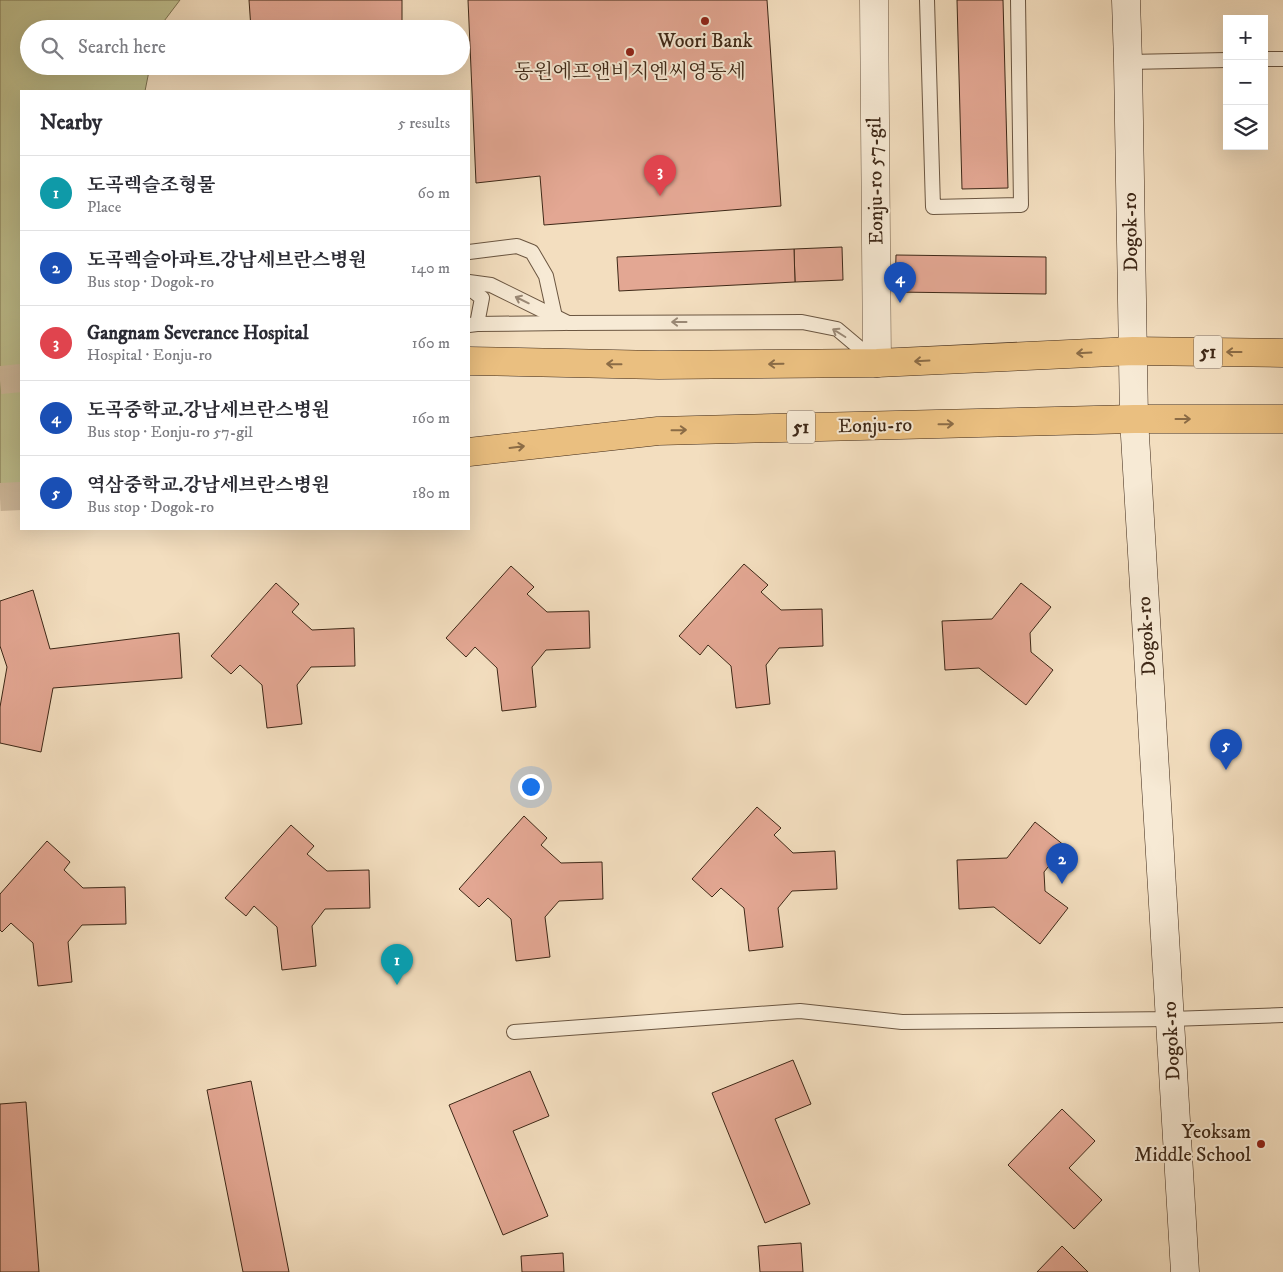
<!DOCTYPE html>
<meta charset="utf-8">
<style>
:root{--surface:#fff;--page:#f7f7f7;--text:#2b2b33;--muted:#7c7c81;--line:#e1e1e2;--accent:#7c3aed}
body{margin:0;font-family:"IM FELL DW Pica","Noto Serif KR",serif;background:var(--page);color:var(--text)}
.controls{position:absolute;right:15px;top:15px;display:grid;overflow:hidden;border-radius:0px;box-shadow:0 5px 20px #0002}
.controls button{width:45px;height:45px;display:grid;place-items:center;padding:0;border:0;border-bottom:1px solid var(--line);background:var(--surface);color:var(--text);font:25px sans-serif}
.you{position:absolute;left:530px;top:786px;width:18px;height:18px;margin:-12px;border:4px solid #fff;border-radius:50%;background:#1a73e8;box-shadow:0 0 0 8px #1a73e833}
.badge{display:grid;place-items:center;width:32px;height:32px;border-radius:50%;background:var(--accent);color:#fff;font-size:16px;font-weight:700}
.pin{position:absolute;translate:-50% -41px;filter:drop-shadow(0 1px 2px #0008)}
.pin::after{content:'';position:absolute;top:26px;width:18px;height:15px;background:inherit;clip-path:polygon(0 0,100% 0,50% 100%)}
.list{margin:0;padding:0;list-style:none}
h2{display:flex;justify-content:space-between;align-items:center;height:65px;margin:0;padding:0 20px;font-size:21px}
h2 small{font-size:16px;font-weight:400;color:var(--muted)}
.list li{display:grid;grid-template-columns:32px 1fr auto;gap:15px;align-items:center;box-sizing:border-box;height:75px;padding:0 20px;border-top:1px solid var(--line)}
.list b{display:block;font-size:19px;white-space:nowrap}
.list p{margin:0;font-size:16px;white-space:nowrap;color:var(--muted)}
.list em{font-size:16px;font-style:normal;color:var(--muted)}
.icon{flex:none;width:28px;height:28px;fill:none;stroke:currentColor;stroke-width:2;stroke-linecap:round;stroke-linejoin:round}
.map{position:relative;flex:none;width:1283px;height:1272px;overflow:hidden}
.search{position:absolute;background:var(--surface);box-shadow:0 5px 20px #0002;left:20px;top:20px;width:450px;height:55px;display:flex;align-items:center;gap:12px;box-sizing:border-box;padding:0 18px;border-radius:28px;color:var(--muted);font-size:19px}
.panel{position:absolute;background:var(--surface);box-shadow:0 5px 20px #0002;left:20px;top:90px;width:450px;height:440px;border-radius:0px}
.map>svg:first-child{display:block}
</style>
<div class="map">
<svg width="1283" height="1272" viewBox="0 0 1283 1272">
<rect width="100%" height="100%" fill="#f3debf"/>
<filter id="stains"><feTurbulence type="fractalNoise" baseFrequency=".004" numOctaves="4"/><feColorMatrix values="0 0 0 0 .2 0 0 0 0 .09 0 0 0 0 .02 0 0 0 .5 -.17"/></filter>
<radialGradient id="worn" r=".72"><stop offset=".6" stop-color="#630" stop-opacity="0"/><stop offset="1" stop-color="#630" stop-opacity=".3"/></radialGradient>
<polygon fill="#bfc08f" stroke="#7e7453" points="0,0 180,0 158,29 29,29 29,66 150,66 145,91 21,91 21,501 0,496"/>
<g fill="#e3a793" stroke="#3e2817">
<polygon points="249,0 402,0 402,29 251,29"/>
<polygon points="468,0 767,0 781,206 544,225 540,176 476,183"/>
<polygon points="957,0 1003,0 1008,188 962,189"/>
<polygon points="842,247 843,280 795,282 794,249"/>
<polygon points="794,249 795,282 619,291 617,257"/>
<polygon points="896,255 1046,257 1046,294 895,292"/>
<polygon points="744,564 768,585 761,592 781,610 822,609 823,646 779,648 766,665 770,704 736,708 731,666 708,645 700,655 679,636"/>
<polygon points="511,566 534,587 527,594 547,612 589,611 590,648 546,650 532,667 536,707 502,711 497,668 475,647 466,657 446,638"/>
<polygon points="276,583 299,604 292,612 312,630 354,628 355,666 311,667 297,685 302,724 267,728 262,685 240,665 231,674 211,656"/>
<polygon points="1021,583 1051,607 1030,633 1031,652 1053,670 1026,705 979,668 945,670 942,621 992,619"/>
<polygon points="33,590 50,649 179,633 182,678 53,688 41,752 0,743 0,707 7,667 0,646 0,601"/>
<polygon points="757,807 781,828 774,835 793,853 835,851 837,889 792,891 778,908 783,947 749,951 744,908 721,888 712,897 692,879"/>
<polygon points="524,816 547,838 541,845 561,863 602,862 603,899 559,901 545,917 550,957 516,961 511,919 488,898 479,907 459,889"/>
<polygon points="1035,822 1065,846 1044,872 1045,891 1068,908 1040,944 994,907 959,909 957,860 1007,858"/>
<polygon points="291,825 314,846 307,854 327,871 369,870 370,908 325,909 312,926 316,966 282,970 277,927 254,906 246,916 225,898"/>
<polygon points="47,841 70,862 64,870 83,888 125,887 126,924 82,925 68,942 72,982 38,986 33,943 11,923 2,932 0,930 0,894"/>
<polygon points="793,1060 811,1104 775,1119 810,1204 765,1223 712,1093"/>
<polygon points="530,1071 549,1116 513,1131 548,1216 503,1235 449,1105"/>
<polygon points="251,1081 289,1272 243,1272 207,1090"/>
<polygon points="26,1102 39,1272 0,1272 0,1104"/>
<polygon points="1062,1109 1095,1141 1069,1168 1102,1200 1074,1229 1008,1165"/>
<polygon points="801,1243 803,1272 760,1272 758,1246"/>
<polygon points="1062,1246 1088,1272 1037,1272"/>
<polygon points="563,1253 564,1272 522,1272 521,1256"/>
</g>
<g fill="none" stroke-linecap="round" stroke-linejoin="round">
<g stroke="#cfba9d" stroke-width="28" stroke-dasharray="28 14" stroke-linecap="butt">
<polyline points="0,380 21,378"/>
<polyline points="0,497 21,496"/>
</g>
<g stroke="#6b5641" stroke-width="16">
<g id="lane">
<polyline points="927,0 933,207 1021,205 1018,0"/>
<polyline points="1264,59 1283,59"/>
<polyline points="1128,62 1227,60"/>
<polyline points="469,252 517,246 532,252 546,276 555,317"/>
<polyline points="469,282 491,285 568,323 802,322 837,329 875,361"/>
<polyline points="469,288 482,298 477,324 469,325"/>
<polyline points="477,324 565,323"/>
<polyline points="514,1032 800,1011 902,1022 1171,1019 1283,1015"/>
</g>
</g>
<g stroke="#6b5641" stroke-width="29">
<polyline id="street" points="874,0 877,363"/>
</g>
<g stroke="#3e2817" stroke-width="29">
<polyline id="secondary" points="1126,0 1128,62 1134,419 1185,1272"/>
</g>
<g stroke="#3e2817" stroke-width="29">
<g id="primary">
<polyline points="469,361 659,365 877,363 1133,351 1283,353"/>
<polyline points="469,452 658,431 1134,419 1283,419"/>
</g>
</g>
<use href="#lane" stroke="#f7ead5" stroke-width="14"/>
<use href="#street" stroke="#f7ead5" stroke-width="28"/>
<use href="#secondary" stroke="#f7ead5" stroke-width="28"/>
<use href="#primary" stroke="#eabf80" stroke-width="28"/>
</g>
<defs><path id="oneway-shaft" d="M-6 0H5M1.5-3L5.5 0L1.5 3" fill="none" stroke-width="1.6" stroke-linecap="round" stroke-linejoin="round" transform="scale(1.25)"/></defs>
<g stroke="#9a8976">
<use href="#oneway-shaft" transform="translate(522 300) rotate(-154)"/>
<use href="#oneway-shaft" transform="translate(679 322) rotate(180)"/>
<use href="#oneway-shaft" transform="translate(839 333) rotate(-148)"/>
</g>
<g stroke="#8b6c46">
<use href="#oneway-shaft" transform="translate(1234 352) rotate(-180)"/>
<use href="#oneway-shaft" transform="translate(1084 353) rotate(177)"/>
<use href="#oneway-shaft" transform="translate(922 361) rotate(177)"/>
<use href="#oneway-shaft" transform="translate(614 364) rotate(-179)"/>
<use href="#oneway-shaft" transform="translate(776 364) rotate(179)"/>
<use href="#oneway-shaft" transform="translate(1183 419)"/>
<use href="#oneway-shaft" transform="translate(946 424) rotate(-1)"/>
<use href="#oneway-shaft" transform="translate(679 430) rotate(-1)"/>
<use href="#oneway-shaft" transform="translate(517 447) rotate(-7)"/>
</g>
<g fill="#8f2418" stroke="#f7ead5" stroke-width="2">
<circle cx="705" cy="21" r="5"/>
<circle cx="630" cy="52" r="5"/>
<circle cx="1261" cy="1144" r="5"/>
</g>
<g text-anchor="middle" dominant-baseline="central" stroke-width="4" stroke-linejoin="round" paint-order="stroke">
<g fill="#f7ead5" stroke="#766250" stroke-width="1">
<rect x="1194" y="335.5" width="28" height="33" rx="4"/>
<rect x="787" y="410.5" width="28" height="33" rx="4"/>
</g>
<g font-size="19" font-weight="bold" fill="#3e2817">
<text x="1208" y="352">51</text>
<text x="801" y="427">51</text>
</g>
<g font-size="20" fill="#3e2817" stroke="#f7ead5">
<text x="705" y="41">Woori Bank</text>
<text x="630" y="72">동원에프앤비지엔씨영동세</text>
<text x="1251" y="1132" text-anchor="end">Yeoksam<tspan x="1251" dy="23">Middle School</tspan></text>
</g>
<g font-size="20" fill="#3e2817" stroke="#f7ead5">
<text transform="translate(876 181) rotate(-91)">Eonju-ro 57-gil</text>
<text transform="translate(1131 232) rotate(-91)">Dogok-ro</text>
<text transform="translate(875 426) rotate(-1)">Eonju-ro</text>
<text transform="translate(1147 636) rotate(-94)">Dogok-ro</text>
<text transform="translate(1172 1041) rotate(-93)">Dogok-ro</text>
</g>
</g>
<rect width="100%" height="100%" filter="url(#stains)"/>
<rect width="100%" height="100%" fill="url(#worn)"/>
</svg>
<div class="controls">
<button>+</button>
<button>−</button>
<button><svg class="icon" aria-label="layers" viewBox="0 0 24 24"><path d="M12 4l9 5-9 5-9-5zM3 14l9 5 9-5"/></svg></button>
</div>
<div class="you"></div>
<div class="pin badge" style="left:397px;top:985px;background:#0f9aa8">1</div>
<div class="pin badge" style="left:1062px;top:884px;background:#1a4fb4">2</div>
<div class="pin badge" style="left:660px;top:196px;background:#e0444e">3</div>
<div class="pin badge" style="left:900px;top:303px;background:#1a4fb4">4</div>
<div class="pin badge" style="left:1226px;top:770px;background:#1a4fb4">5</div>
<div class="search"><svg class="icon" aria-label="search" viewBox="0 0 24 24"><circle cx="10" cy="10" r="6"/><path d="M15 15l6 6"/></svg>Search here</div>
<section class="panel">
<h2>Nearby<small>5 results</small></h2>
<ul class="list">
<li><span class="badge" style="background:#0f9aa8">1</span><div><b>도곡렉슬조형물</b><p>Place</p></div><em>60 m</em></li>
<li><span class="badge" style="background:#1a4fb4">2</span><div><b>도곡렉슬아파트.강남세브란스병원</b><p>Bus stop · Dogok-ro</p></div><em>140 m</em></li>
<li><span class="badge" style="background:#e0444e">3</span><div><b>Gangnam Severance Hospital</b><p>Hospital · Eonju-ro</p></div><em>160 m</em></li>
<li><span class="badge" style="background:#1a4fb4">4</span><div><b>도곡중학교.강남세브란스병원</b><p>Bus stop · Eonju-ro 57-gil</p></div><em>160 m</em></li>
<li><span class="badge" style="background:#1a4fb4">5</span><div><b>역삼중학교.강남세브란스병원</b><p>Bus stop · Dogok-ro</p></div><em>180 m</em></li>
</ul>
</section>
</div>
